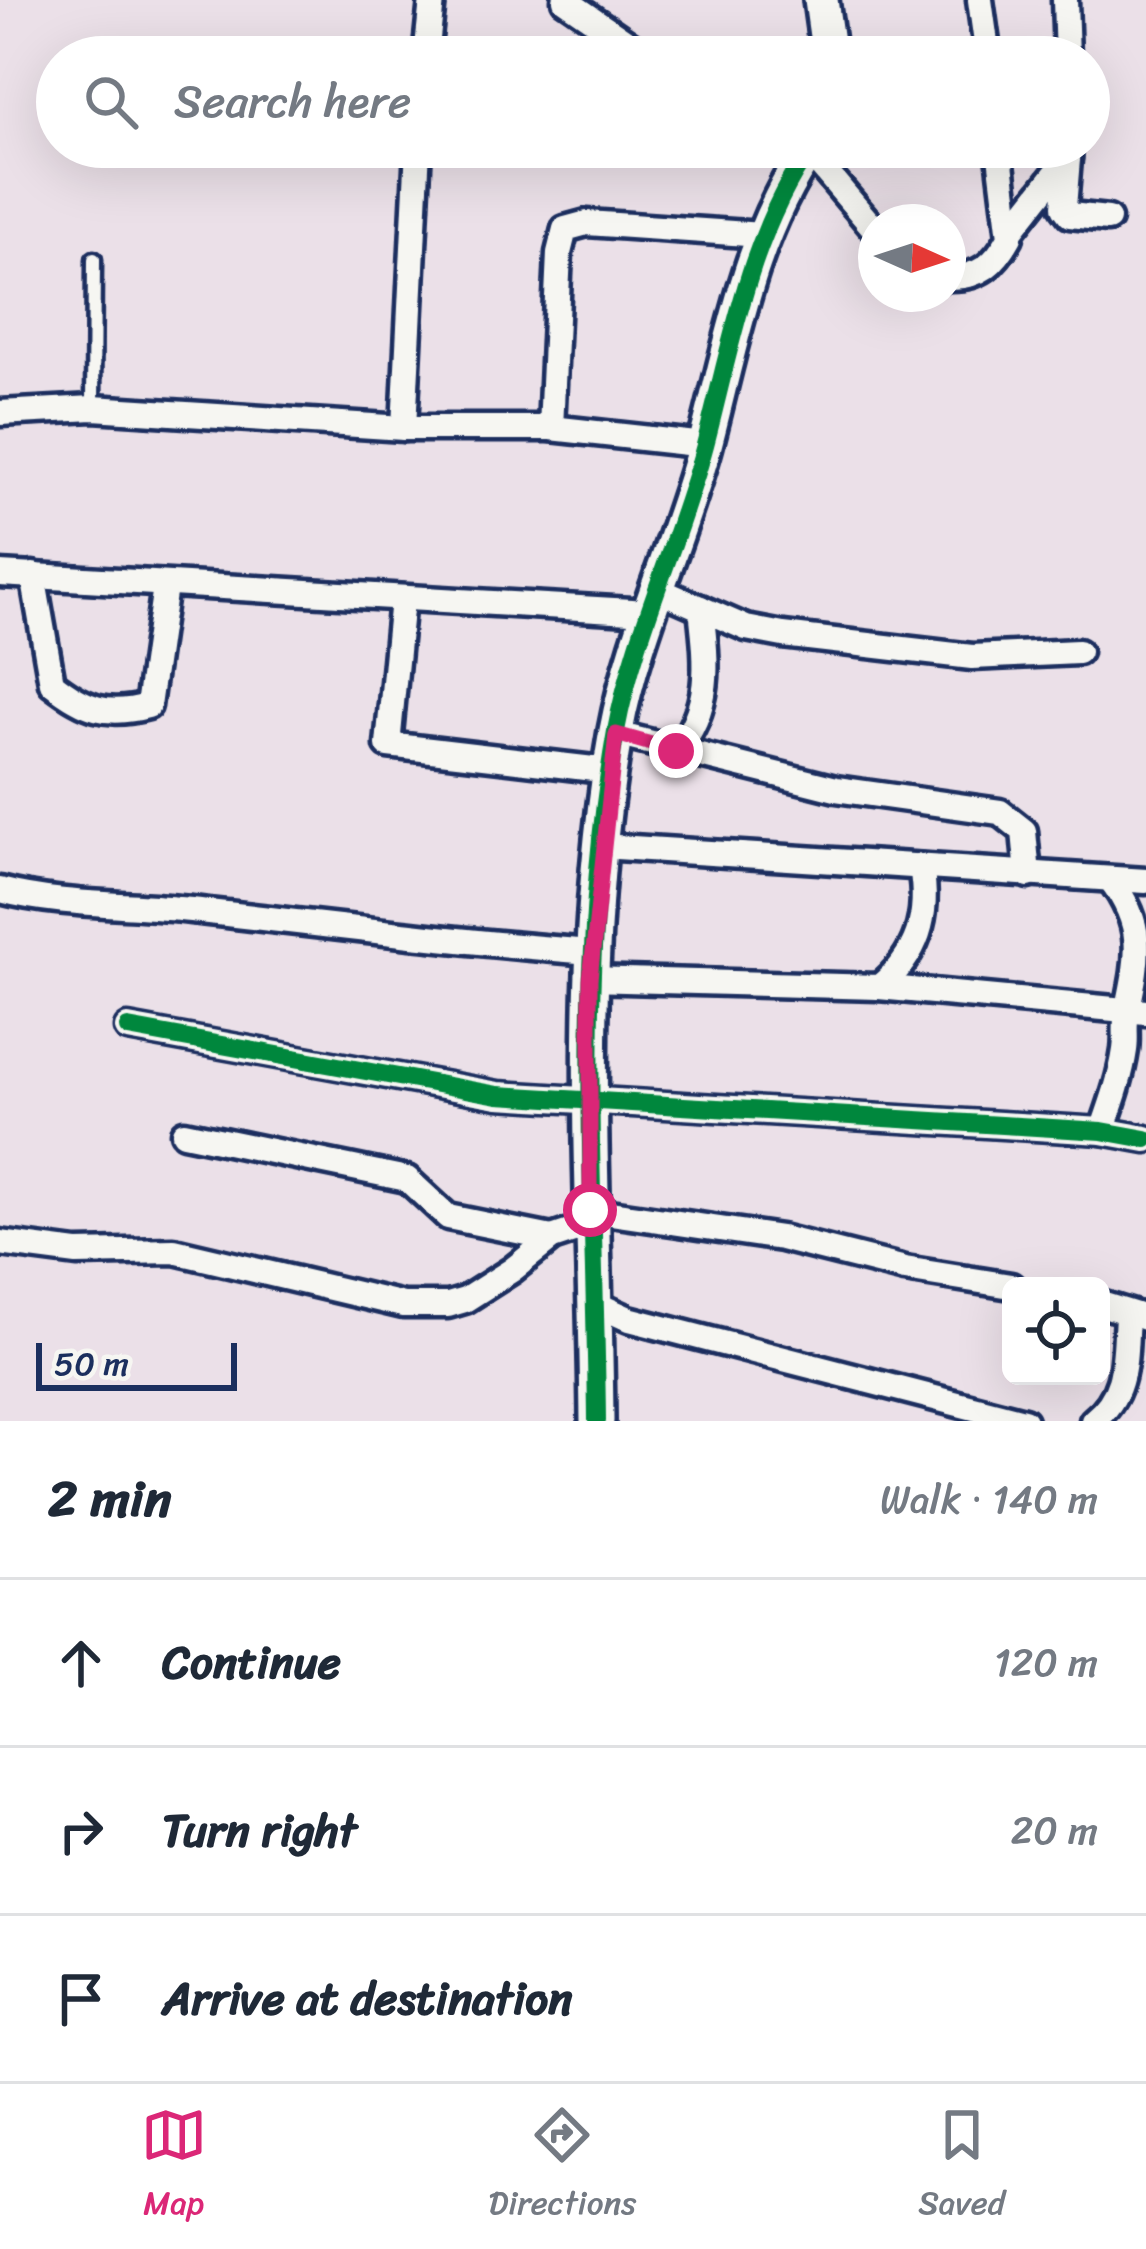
<!DOCTYPE html>
<meta charset="utf-8">
<style>
:root{--surface:#fff;--page:#f6f6f7;--text:#1f2937;--muted:#747a83;--line:#e0e1e3;--accent:#db2777}
body{margin:0;font-family:Sriracha,sans-serif;background:var(--page);color:var(--text)}
.controls{position:absolute;right:36px;bottom:36px;display:grid;overflow:hidden;border-radius:18px;box-shadow:0 12px 48px #0002}
.controls button{width:108px;height:108px;display:grid;place-items:center;padding:0;border:0;border-bottom:3px solid var(--line);background:var(--surface);color:var(--text);font:60px sans-serif}
.compass{position:absolute;left:858px;top:204px;width:108px;height:108px;border-radius:50%;background:var(--surface);box-shadow:0 12px 48px #0002;rotate:93deg}
.scale{position:absolute;left:36px;bottom:30px;width:201px;box-sizing:border-box;padding-left:12px;border:6px solid #1b2f5e;border-top:0;font-size:33px;line-height:42px;white-space:nowrap;color:#1b2f5e;-webkit-text-stroke:9px #f6f6f2;paint-order:stroke}
.stop{position:absolute;width:36px;height:36px;margin:-27px;border:9px solid #db2777;border-radius:50%;background:#fff}
.stop.end{background:#db2777;border-color:#fff;box-shadow:0 3px 12px #0008}
.list{margin:0;padding:0;list-style:none}
h2{display:flex;justify-content:space-between;align-items:center;height:156px;margin:0;padding:0 48px;font-size:51px}
h2 small{font-size:39px;font-weight:400;color:var(--muted)}
.list li{display:grid;grid-template-columns:78px 1fr auto;gap:36px;align-items:center;box-sizing:border-box;height:168px;padding:0 48px;border-top:3px solid var(--line)}
.list b{display:block;font-size:45px;white-space:nowrap}
.list em{font-size:39px;font-style:normal;color:var(--muted)}
.icon{flex:none;width:66px;height:66px;fill:none;stroke:currentColor;stroke-width:2;stroke-linecap:round;stroke-linejoin:round}
.map{position:relative;flex:none;width:1146px;height:1421px;overflow:hidden}
.search{position:absolute;background:var(--surface);box-shadow:0 12px 48px #0002;left:36px;right:36px;top:36px;height:132px;display:flex;align-items:center;gap:30px;box-sizing:border-box;padding:0 42px;border-radius:66px;color:var(--muted);font-size:45px}
.sheet{height:660px;background:var(--surface)}
nav{display:flex;justify-content:space-around;align-items:center;box-sizing:border-box;height:168px;border-top:3px solid var(--line);background:var(--surface);font-size:33px;color:var(--muted)}
nav a{display:grid;justify-items:center;gap:6px}
nav .on{color:var(--accent)}
.map>svg:first-child{display:block}
</style>
<div class="map">
<svg width="1146" height="1421" viewBox="0 0 1146 1421">
<rect width="100%" height="100%" fill="#ebe0e8"/>
<filter id="ink" filterUnits="userSpaceOnUse"><feTurbulence type="fractalNoise" baseFrequency=".00833" numOctaves="2"/><feDisplacementMap in="SourceGraphic" scale="24" xChannelSelector="R" yChannelSelector="G"/><feConvolveMatrix kernelMatrix="1 2 1 2 8 2 1 2 1" color-interpolation-filters="sRGB"/></filter>
<g filter="url(#ink)">
<g fill="none" stroke-linecap="round" stroke-linejoin="round">
<g stroke="#1b2f5e" stroke-width="21">
<polyline id="lane" points="93,408 94,259"/>
</g>
<g stroke="#1b2f5e" stroke-width="33">
<g id="street">
<polyline points="565,0 648,57"/>
<polyline points="980,0 988,57"/>
<polyline points="1065,0 1067,57"/>
<polyline points="426,57 432,0"/>
<polyline points="805,147 876,231"/>
<polyline points="1069,147 1064,207 1070,215 1108,219"/>
<polyline points="1010,232 1068,158"/>
<path d="M 948,277 C 980,278 995,264 1010,237 L 999,147"/>
<polyline points="0,413 93,408 404,428 551,428 705,445"/>
<polyline points="404,428 418,147"/>
<polyline points="551,428 559,253 565,229 587,223 762,235"/>
<polyline points="0,574 648,612"/>
<path d="M 33,575 L 52,683 C 85,709 107,717 148,706 L 165,586"/>
<polyline points="659,590 746,628 783,635 972,657 1078,652"/>
<polyline points="402,599 388,745 611,771"/>
<polyline points="616,734 836,789 1000,812 1024,831 1028,875"/>
<path d="M 676,751 C 713,707 707,662 701,608"/>
<polyline points="601,846 1146,881"/>
<path d="M 0,890 C 62,906 127,903 191,910 C 325,925 457,942 592,952"/>
<polyline points="589,979 879,987 1146,1012"/>
<path d="M 879,987 C 918,955 930,916 921,867"/>
<polyline points="128,1028 498,1095 1102,1131 1146,1139"/>
<path d="M 1102,1131 C 1111,1105 1121,1078 1125,1050 C 1127,1038 1124,1025 1127,1013 C 1139,956 1146,926 1110,879"/>
<polyline points="184,1133 407,1179 448,1217 552,1238"/>
<polyline points="590,1210 781,1238 905,1269 1011,1286"/>
<polyline points="0,1243 77,1253 174,1251 403,1305 448,1305 465,1300 512,1270 552,1238 591,1225"/>
<polyline points="1101,1304 1146,1318"/>
<polyline points="598,1305 629,1319 1024,1421"/>
<path d="M 1093,1421 C 1128,1394 1124,1358 1127,1316"/>
</g>
</g>
<g stroke="#1b2f5e" stroke-width="42">
<g id="secondary">
<polyline points="821,0 829,57"/>
<path d="M 597,1421 C 595,1190 575,961 616,731 C 634,633 679,542 705,445 C 732,343 749,235 811,147"/>
</g>
</g>
<use href="#lane" stroke="#f6f6f2" stroke-width="12"/>
<use href="#street" stroke="#f6f6f2" stroke-width="24"/>
<use href="#secondary" stroke="#f6f6f2" stroke-width="33"/>
<g stroke="#f6f6f2" stroke-width="26">
<g id="cycleway">
<polyline points="128,1028 498,1095 1102,1131 1146,1139"/>
<path d="M 597,1421 C 595,1190 575,961 616,731 C 634,633 679,542 705,445 C 732,343 749,235 811,147"/>
</g>
</g>
<use href="#cycleway" stroke="#00873e" stroke-width="18"/>
</g>
</g>
<g fill="none" stroke-linecap="round" stroke-linejoin="round" filter="url(#ink)">
<polyline stroke="#db2777" stroke-width="15" points="590,1210 590,979 616,734 676,751"/>
</g>
</svg>
<div class="controls">
<button><svg class="icon" aria-label="locate" viewBox="0 0 24 24"><circle cx="12" cy="12" r="6"/><path d="M12 2v4M12 18v4M2 12h4M18 12h4"/></svg></button>
</div>
<svg class="compass" viewBox="-18 -18 36 36"><path d="M0-13l5 13h-10z" fill="#e53935"/><path d="M0 13l5-13h-10z" fill="#747a83"/></svg>
<div class="scale">50 m</div>
<div class="stop" style="left:590px;top:1210px"></div>
<div class="stop end" style="left:676px;top:751px"></div>
<div class="search"><svg class="icon" aria-label="search" viewBox="0 0 24 24"><circle cx="10" cy="10" r="6"/><path d="M15 15l6 6"/></svg>Search here</div>
</div>
<section class="sheet">
<h2>2 min<small>Walk · 140 m</small></h2>
<ul class="list">
<li><svg class="icon" aria-label="ahead" viewBox="0 0 24 24"><path d="M12 20V5M6 11l6-6 6 6"/></svg><div><b>Continue</b></div><em>120 m</em></li>
<li><svg class="icon" aria-label="right" viewBox="0 0 24 24"><path d="M7 20v-9h11M14 6l5 5-5 5"/></svg><div><b>Turn right</b></div><em>20 m</em></li>
<li><svg class="icon" aria-label="arrive" viewBox="0 0 24 24"><path d="M6 21V4h12l-3 4 3 4H6"/></svg><div><b>Arrive at destination</b></div></li>
</ul>
</section>
<nav>
<a class="on"><svg class="icon" aria-label="map" viewBox="0 0 24 24"><path d="M3 6l6-2 6 2 6-2v14l-6 2-6-2-6 2zM9 4v14M15 6v14"/></svg>Map</a>
<a><svg class="icon" aria-label="directions" viewBox="0 0 24 24"><path d="M12 3l9 9-9 9-9-9zM9 14v-3h6M13 9l2 2-2 2"/></svg>Directions</a>
<a><svg class="icon" aria-label="saved" viewBox="0 0 24 24"><path d="M7 4h10v16l-5-4-5 4z"/></svg>Saved</a>
</nav>
